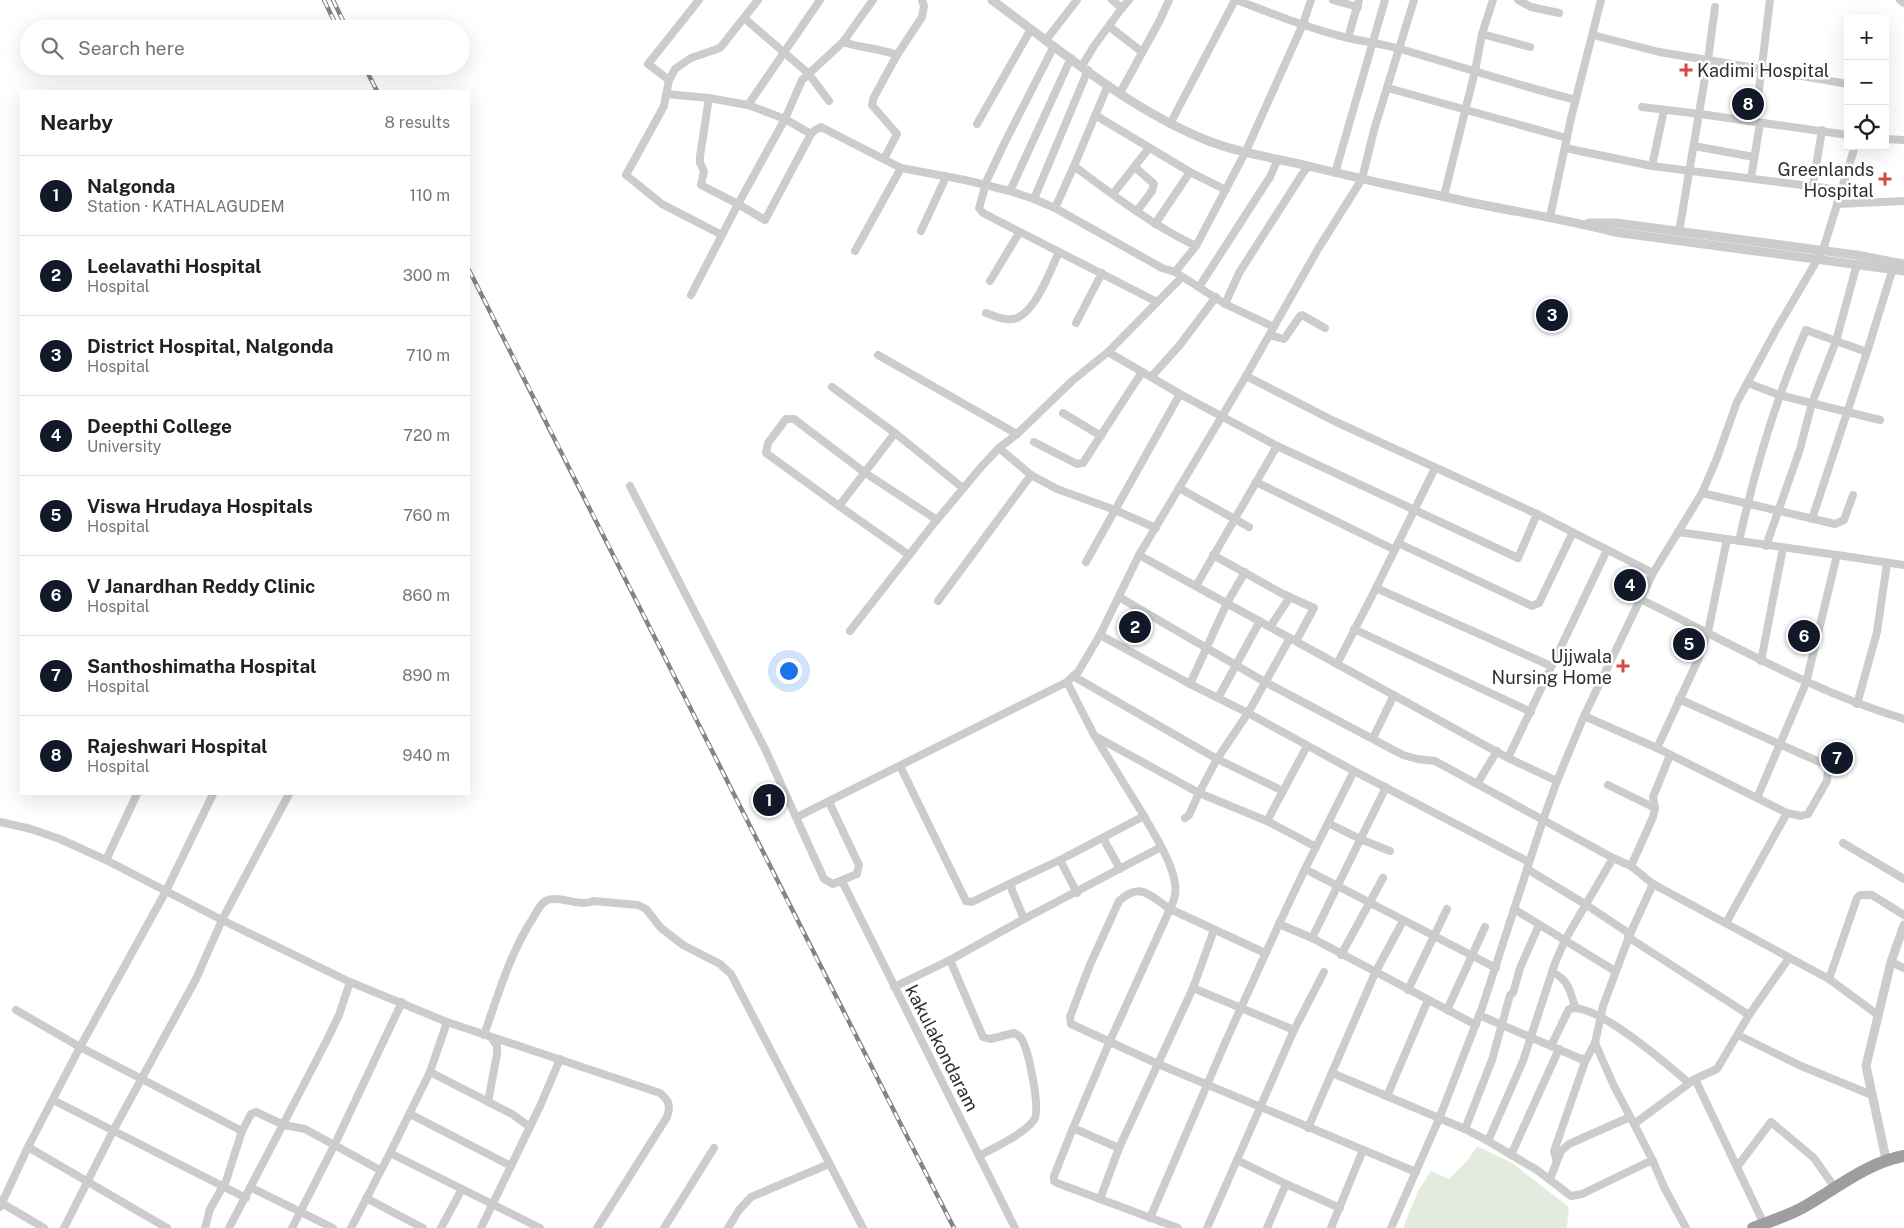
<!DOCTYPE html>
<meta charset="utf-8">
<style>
:root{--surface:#fff;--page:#f6f6f6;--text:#202124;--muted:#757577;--line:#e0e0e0;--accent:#111827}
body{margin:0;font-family:"Public Sans",sans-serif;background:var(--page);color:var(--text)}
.controls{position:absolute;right:15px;top:15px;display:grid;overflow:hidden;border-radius:0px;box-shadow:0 5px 20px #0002}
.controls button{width:45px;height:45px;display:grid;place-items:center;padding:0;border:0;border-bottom:1px solid var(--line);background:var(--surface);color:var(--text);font:25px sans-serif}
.you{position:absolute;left:788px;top:670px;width:18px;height:18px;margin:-12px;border:4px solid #fff;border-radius:50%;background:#1a73e8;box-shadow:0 0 0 8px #1a73e833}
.badge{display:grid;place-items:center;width:32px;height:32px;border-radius:50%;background:var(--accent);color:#fff;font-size:16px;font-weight:700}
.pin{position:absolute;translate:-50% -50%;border:2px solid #fff;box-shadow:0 1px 5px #0006}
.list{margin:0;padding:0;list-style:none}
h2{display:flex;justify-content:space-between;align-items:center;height:65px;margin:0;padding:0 20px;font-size:21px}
h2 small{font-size:16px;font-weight:400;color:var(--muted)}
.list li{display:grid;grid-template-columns:32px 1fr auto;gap:15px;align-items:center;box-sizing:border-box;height:80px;padding:0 20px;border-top:1px solid var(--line)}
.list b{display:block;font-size:19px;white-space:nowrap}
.list p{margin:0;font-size:16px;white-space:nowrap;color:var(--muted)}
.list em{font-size:16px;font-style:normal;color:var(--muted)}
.icon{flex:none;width:28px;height:28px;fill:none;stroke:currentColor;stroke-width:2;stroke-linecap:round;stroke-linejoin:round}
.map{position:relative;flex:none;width:1904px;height:1228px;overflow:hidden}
.search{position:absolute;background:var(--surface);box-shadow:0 5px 20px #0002;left:20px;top:20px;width:450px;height:55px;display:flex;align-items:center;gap:12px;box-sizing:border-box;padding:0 18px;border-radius:28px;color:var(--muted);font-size:19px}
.panel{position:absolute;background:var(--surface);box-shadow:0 5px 20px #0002;left:20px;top:90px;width:450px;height:705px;border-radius:0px}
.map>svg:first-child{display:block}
</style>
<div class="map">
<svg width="1904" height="1228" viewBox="0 0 1904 1228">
<rect width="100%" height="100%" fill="#fff"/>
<polygon fill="#e3ebde" points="1477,1146 1512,1163 1569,1207 1567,1228 1403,1228 1418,1191 1431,1171 1449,1179 1468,1160"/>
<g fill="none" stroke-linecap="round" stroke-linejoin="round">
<g stroke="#ccc" stroke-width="8">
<path d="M 1237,0 C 1273,14 1310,29 1348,38 C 1366,42 1383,44 1400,49 C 1459,66 1517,85 1576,100"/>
<polyline points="1333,0 1358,7"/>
<polyline points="1518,0 1531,7 1559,13"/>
<polyline points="1900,0 1904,3"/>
<polyline points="1122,8 1129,0"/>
<polyline points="744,18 808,73 829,101"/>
<polyline points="1110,27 1142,52"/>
<polyline points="1482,34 1530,47"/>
<polyline points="1593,35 1659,52 1708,60 1715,7"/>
<polyline points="1348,38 1359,0"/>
<polyline points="1046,40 1077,0"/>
<path d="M 843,42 C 861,48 879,48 897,55"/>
<polyline points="1054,46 1004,144 987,180 979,208 983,213 1157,302"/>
<polyline points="1082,66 1094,46 1122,8 1112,0"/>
<polyline points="669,80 648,64 699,0"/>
<path d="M 1108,85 L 1074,166 C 1113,195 1152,225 1196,246"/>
<polyline points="1388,88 1567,138"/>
<polyline points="1120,93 1160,20 1169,0"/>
<polyline points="666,94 709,98"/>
<polygon points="709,98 748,105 785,119 738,204 701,185 704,171 700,163 700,156"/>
<polyline points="748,105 820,0"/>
<polyline points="1642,107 1700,114 1848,135"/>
<polyline points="1095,115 1190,172 1226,190"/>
<polyline points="1755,122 1770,0"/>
<polyline points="977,124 1031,29"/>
<polyline points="1170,124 1235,0"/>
<polyline points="811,134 785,119 802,80 843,42 873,0"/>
<polyline points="1885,139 1904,140"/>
<polyline points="1694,146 1754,157"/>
<polyline points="1565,148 1652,166 1841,190"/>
<polyline points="884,159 897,134 872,105 874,97 897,55 922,17 924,6 922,0"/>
<polyline points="1652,166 1664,110"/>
<polyline points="1135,167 1154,184 1152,191 1137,211"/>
<polyline points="1335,173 1385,0"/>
<polyline points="1751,178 1760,123"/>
<polyline points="1813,185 1822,130"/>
<polyline points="1010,191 1071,58"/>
<polyline points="1113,194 1149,148"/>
<polyline points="1444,196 1475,71 1482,34 1493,0"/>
<polyline points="1034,199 1088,70"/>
<polyline points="1837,204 1904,201"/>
<polyline points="1055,208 1074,166"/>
<polyline points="1550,217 1571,118 1601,0"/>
<polyline points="1155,224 1190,172"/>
<polyline points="921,231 946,177"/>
<polyline points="1679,232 1708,60 1848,84"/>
<polyline points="722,235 662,204 626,175 664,106 669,80 675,69 691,58 720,48 758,0"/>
<polyline points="855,251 901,168"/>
<polyline points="1175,272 1196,246 1246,151 1303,24 1311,0"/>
<polyline points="990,281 1019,233"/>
<polyline points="1199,287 1270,177 1278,159"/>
<polyline points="691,295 738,204 765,220 811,134 815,130 821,127 901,168 965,180 1010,191 1034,199 1055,208 1162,268 1175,272 1225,304 1274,327"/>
<polyline points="1225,304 1239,273 1303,173 1309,166"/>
<path d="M 986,313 C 995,316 1007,322 1017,318 C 1037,309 1050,271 1059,252"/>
<polyline points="1076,323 1102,273"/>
<polyline points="1270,335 1284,339 1300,316 1302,315 1325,328"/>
<polyline points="1108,352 1180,394 1277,446 1518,558 1537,514"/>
<polyline points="878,355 1017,434"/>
<polyline points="1246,376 1334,421 1537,514 1653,573"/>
<polyline points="1151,377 1179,346 1216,297"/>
<polyline points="1748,383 1779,395 1880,420"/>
<polyline points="832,387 895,433 963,488"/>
<polyline points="1063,413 1101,436"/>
<polyline points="895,433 839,506 766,453 768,443 786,419 794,419 864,472 937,520"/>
<polyline points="1034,442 1077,464 1083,463 1142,372"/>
<polyline points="999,448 1031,475 1057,489 1115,510 1156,528"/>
<polyline points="1256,482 1395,550"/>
<polyline points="630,486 766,751 824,879 833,884 857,874 859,865 829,802"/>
<polyline points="1179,488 1249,527"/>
<polyline points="1702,493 1835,524 1844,520 1853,495"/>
<polyline points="839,506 909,555"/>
<polyline points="1812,519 1867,352"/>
<polyline points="1678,532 1837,555 1806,683 1757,798"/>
<path d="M 1739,541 C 1755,469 1776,397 1806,330 L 1836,341 L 1857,264"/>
<polyline points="1398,543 1532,606 1539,603 1573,532"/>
<polyline points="1766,546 1800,449 1812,403 1836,341 1867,352 1893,268"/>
<polyline points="1139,555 1508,758 1557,781"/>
<polyline points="1213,555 1283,594 1314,608 1296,641"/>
<polyline points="1837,555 1904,565"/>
<polyline points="1086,562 1180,394"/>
<polyline points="1196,586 1277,446"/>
<polyline points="1376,588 1551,666"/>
<polyline points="1119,597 1265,682 1403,755 1417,759 1435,761 1613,858 1565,940 1555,963 1523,1061 1488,1141"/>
<path d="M 1640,599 C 1727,641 1811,691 1904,719"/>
<polyline points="938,601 1031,475"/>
<polyline points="1270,627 1290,597"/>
<polyline points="1354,629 1531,712"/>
<polyline points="850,631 931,527 982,466 999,448 1017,434 1072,381 1108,352 1182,277"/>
<polyline points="1100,635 1190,684 1248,713 1354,771 1529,862"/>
<polyline points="1761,661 1783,548"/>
<polyline points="1337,664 1376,588 1435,468"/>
<polyline points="1073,676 1217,759 1248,713 1290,638"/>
<polyline points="1190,684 1227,603 1245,572"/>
<polyline points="1218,698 1260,621"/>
<polyline points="1857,704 1877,632 1887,563"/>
<polyline points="1584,716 1657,748 1787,813 1801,816 1808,814 1827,781 1828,768 1824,764 1679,699"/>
<polyline points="1095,736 1199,793 1217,759 1283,791"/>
<polyline points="1373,738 1394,695"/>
<polyline points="1657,748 1698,660 1708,632 1727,539"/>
<polyline points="1508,758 1607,550"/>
<polyline points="900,766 966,901 972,902 1011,883"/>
<polyline points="1354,771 1305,869 1496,968"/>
<polyline points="1477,784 1497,751"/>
<polyline points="1608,785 1655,808"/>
<path d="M 1144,816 C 1155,836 1179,872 1175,895 C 1174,900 1172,905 1170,909 C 1150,896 1141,881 1119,901 L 1089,967 L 1070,1017 L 1071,1024 L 1158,1064 L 1416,1172"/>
<polyline points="797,817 1067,682 1078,672 1100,635 1139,555 1246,376 1318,249 1362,179 1374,130 1414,0"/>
<polyline points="1185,818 1189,815 1199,793 1267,821 1316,847"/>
<polyline points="1267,821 1307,746"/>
<path d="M 0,822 L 31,829 L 60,839 L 106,860 L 222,920 L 350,982 L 447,1022 L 660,1093 C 669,1101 671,1105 667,1117 L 597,1228"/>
<polyline points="1328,823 1360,839 1390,851"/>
<polyline points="1103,838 1120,869"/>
<polyline points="1843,843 1904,879"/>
<polyline points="1613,858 1631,866 1653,884 1829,979 1878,1015"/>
<polyline points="106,860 137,794"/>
<polyline points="1060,860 1077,893"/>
<polyline points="1631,866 1653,817 1655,808 1653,797 1670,755"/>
<polyline points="1527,869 1585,904 1630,934 1603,1006 1595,1043 1614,1086 1634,1124"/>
<polyline points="842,881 1015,1228"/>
<polyline points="1514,909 1615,971"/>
<polyline points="1024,919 1161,847"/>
<polyline points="1726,923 1787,813"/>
<polyline points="1279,924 1305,869"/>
<polyline points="1630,934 1653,884"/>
<polyline points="1628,937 1749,1015 1717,1069 1695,1079"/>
<polyline points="1312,938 1386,787"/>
<polyline points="1341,955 1383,878"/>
<polyline points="1891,962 1904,968"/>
<path d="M 1552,972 C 1569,980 1570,991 1575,1007"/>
<polyline points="1829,979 1857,898 1860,895 1872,895 1904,915"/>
<polyline points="894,987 950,960"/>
<polyline points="1193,988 1214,930"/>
<polyline points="1408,990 1447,909"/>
<polyline points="16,1010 80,1047 242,1131"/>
<polyline points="1447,1010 1485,927"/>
<polyline points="1479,1015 1581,1059 1587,1058 1595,1043"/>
<polyline points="1749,1015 1789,958"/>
<path d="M 484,1035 C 498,995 510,953 533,918 C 536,913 540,905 544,902 C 557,893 578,908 593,901 L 638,905 L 646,909 L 661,928 L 683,945 L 720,964 L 731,974 L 863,1228"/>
<polyline points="1738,1035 1801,1066 1872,1095"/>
<path d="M 1551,1046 L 1569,1009 C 1595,1001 1668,1065 1689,1083"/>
<polyline points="430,1072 512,1114 530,1127"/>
<polyline points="1332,1073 1465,1129 1488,1141 1537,1170 1571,1196 1582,1194 1646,1163 1653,1161 1664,1187 1686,1228"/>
<polyline points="1387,1096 1428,1000"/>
<polyline points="53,1100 246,1198"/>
<polyline points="488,1102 497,1054 497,1046 491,1037"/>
<polyline points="410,1114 511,1166"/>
<polyline points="1073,1128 1109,1043 1170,909 1265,953"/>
<polyline points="1308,1128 1375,973 1403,921"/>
<polyline points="1465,1129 1492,1060 1510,995 1513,993 1520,968 1539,925"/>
<polyline points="28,1147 167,1228"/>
<polyline points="1119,1148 1073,1128 1054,1176 1054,1181 1057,1183 1178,1228"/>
<polyline points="390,1153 430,1072 447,1022"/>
<polyline points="1511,1155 1559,1049"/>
<path d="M 979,1156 C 995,1147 1024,1134 1034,1120 C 1041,1109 1029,1056 1024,1044 C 1022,1038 1019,1035 1014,1033 L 990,1039 L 983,1037 L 950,960 L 1024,919 L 1012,890 L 1011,883 L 1060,860 L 1144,816 L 1094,735 L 1067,682"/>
<polyline points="1556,1159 1554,1151 1586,1059"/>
<polyline points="1237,1160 1294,1030 1324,972"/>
<polyline points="1653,1161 1634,1124 1695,1079 1764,1224"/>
<polyline points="1737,1167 1771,1122 1814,1158 1835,1188"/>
<polyline points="1550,1179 1561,1151 1569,1144 1630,1117"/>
<polyline points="252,1188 333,1228"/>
<polyline points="366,1198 423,1228"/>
<polyline points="1100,1199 1119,1148 1193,988 1294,1030"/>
<polyline points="0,1202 44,1228"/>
<polyline points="0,1207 28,1147 80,1047 166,891 213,794"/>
<polyline points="1150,1218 1225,1043 1279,924 1312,938 1476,1025"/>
<polyline points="64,1228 113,1131 196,979 222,920 289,794"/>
<polyline points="205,1228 210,1209 226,1181 242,1131 251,1114 256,1112 284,1125 305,1129 380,1170"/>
<polyline points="229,1228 327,1040 339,1015 350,982"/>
<polyline points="292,1228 334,1146 402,1002"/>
<polyline points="351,1228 390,1153 540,1228"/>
<polyline points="441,1228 462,1189"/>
<polyline points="481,1228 541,1104 560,1059"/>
<polyline points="664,1228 714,1148"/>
<polyline points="728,1228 739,1210 751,1197 829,1164"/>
<polyline points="1207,1228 1237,1160 1286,1184"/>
<polyline points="1267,1228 1286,1184 1340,1208"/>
<polyline points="1331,1228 1363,1150"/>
<polyline points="1391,1228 1439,1119 1482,1008 1543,820 1557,781 1584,716 1653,573 1702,493 1717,458 1737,402 1776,330 1823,250 1855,146"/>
</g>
<g stroke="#ccc" stroke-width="9">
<path d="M 992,0 C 1060,50 1127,108 1206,140 C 1238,153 1275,158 1308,166 C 1357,178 1406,189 1455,199 C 1508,211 1562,218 1614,232 L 1904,271"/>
<polyline points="1589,223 1616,223 1856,255 1904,264"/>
<polyline points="1886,1159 1866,1066 1891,962 1904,925"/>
</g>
<path stroke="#9e9e9e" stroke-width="12" d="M 1753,1228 C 1769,1222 1787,1216 1802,1208 C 1836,1189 1866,1163 1904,1156"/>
<g stroke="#848484" stroke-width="4.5">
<g id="rail">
<polyline points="324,0 338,29"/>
<polyline points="333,0 347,29"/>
<polyline points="364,66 377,91"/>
<path d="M 469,270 C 632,589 790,910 954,1228"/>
</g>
</g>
<use href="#rail" stroke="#fff" stroke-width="2.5" stroke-dasharray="8" stroke-linecap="butt"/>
</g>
<g fill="#d8483e" stroke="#fff" stroke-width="2">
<path d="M1683.5 62.5h5v5h5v5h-5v5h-5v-5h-5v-5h5z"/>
<path d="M1882.5 171.5h5v5h5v5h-5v5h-5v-5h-5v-5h5z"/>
<path d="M1620.5 658.5h5v5h5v5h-5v5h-5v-5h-5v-5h5z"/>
</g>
<g text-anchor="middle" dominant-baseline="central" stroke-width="5" stroke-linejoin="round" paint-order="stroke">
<g font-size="18" fill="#2f2f2f" stroke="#fff" text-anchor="end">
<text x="1697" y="70" text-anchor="start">Kadimi Hospital</text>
<text x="1874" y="169">Greenlands<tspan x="1874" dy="21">Hospital</tspan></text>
<text x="1612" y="656">Ujjwala<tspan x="1612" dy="21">Nursing Home</tspan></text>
</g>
<g font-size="18" fill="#2f2f2f" stroke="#fff">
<text transform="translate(942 1048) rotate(63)">kakulakondaram</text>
</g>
</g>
</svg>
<div class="controls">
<button>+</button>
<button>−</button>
<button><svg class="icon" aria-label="locate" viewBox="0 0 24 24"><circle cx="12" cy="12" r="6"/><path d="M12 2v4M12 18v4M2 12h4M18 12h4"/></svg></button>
</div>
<div class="you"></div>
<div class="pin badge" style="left:769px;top:800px">1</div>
<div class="pin badge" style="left:1135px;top:627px">2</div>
<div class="pin badge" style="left:1552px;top:315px">3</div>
<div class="pin badge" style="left:1630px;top:585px">4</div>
<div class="pin badge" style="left:1689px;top:644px">5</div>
<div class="pin badge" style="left:1804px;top:636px">6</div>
<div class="pin badge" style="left:1837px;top:758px">7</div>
<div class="pin badge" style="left:1748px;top:104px">8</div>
<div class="search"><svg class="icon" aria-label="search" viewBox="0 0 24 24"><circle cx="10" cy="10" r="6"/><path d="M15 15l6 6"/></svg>Search here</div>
<section class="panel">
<h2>Nearby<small>8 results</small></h2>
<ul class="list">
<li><span class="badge">1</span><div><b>Nalgonda</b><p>Station · KATHALAGUDEM</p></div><em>110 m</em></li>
<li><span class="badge">2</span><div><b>Leelavathi Hospital</b><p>Hospital</p></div><em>300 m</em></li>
<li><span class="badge">3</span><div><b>District Hospital, Nalgonda</b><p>Hospital</p></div><em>710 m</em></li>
<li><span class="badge">4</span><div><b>Deepthi College</b><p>University</p></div><em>720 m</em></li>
<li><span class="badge">5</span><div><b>Viswa Hrudaya Hospitals</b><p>Hospital</p></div><em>760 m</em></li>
<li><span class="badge">6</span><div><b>V Janardhan Reddy Clinic</b><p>Hospital</p></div><em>860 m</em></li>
<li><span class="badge">7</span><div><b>Santhoshimatha Hospital</b><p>Hospital</p></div><em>890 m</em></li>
<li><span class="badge">8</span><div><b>Rajeshwari Hospital</b><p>Hospital</p></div><em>940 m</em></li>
</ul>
</section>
</div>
